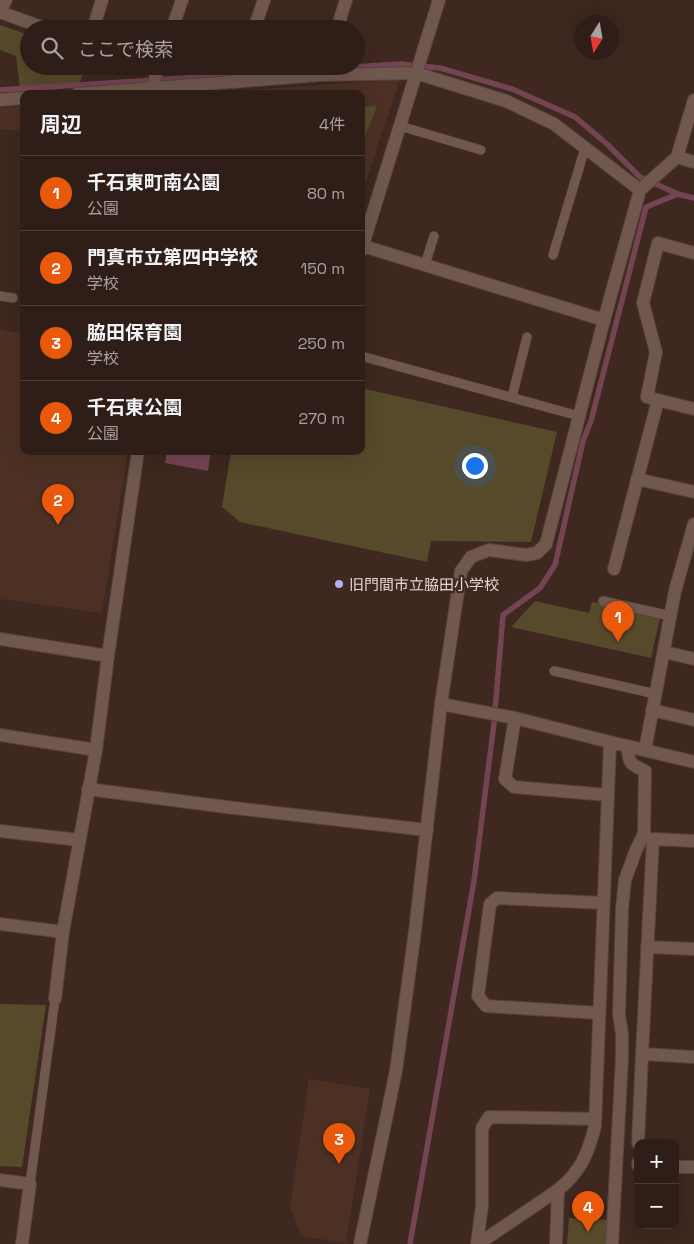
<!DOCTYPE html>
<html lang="ja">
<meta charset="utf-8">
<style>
:root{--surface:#2e1e17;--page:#3a2b24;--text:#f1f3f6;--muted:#a7a2a1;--line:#493c36;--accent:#ea580c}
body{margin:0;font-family:"Space Grotesk","Noto Sans JP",sans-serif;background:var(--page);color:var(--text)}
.controls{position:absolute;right:15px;bottom:15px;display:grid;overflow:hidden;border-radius:10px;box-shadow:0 5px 20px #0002}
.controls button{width:45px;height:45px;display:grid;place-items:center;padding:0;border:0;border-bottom:1px solid var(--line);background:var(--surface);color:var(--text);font:25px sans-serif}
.compass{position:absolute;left:574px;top:15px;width:45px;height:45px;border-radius:50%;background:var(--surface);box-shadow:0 5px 20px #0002;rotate:191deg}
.you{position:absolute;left:474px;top:465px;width:18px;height:18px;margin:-12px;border:4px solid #fff;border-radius:50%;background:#1a73e8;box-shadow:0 0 0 8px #1a73e833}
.badge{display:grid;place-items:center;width:32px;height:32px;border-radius:50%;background:var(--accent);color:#fff;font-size:16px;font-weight:700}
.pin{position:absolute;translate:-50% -41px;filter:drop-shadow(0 1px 2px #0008)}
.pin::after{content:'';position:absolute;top:26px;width:18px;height:15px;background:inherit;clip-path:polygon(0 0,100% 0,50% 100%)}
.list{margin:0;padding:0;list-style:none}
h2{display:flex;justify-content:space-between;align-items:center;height:65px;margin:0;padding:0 20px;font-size:21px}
h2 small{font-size:16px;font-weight:400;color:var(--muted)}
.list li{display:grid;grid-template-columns:32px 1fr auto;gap:15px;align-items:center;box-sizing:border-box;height:75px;padding:0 20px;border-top:1px solid var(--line)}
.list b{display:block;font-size:19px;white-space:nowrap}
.list p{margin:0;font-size:16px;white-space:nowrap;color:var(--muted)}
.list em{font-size:16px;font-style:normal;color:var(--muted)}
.icon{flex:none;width:28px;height:28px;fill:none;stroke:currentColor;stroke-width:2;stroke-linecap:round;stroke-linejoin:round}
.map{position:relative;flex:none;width:694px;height:1244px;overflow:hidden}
.search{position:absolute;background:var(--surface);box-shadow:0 5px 20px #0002;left:20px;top:20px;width:345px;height:55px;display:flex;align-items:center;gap:12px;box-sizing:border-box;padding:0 18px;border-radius:28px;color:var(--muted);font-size:19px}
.panel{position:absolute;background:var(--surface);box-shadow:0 5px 20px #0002;left:20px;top:90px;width:345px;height:365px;border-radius:10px}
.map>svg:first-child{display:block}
</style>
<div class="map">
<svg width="694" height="1244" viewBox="0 0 694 1244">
<rect width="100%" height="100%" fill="#3e281f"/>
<g fill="#4c3024">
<polygon points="400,79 361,196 361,94 194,94"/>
<polygon points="24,106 24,131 0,129 0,108"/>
<polygon points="0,330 24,334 24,451 128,451 102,613 0,599"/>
<polygon points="309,1079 370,1089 346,1243 301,1236 290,1206"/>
</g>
<g fill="#564a2b">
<polygon points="0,25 29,35 29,66 87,66 78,86 20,88 16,56 0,50"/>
<polygon points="377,106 361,146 361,107"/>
<polygon points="361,388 557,432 531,542 431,541 427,562 240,522 222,507 231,451 361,451"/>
<polygon points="535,601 589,613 592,602 660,618 651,658 511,627"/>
<polygon points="0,1004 46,1005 22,1167 0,1166"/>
<polygon points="569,1218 608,1220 607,1244 567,1244"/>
</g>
<polygon fill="#754453" points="167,451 211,451 208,471 165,463"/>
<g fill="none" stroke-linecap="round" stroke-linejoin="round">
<g stroke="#754453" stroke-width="5.5">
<polyline points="0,90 401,64 440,68 512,89 575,117 607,144 640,177 678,194 694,198"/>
<polyline points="410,1244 474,881 494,723 503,615 540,588 555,565 583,441 591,421 646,207 678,194"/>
</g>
<g stroke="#56443c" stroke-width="10">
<g id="lane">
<polyline points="400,126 481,150"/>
<polyline points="553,255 585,148"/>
<polyline points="425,265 434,236"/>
<polyline points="0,296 13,298"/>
<polyline points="361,356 579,416"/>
<polyline points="512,397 527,337"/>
<polyline points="603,601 671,616"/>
<polyline points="554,671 656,694"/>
<polyline points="30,1184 55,999"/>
</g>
</g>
<g stroke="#56443c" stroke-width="14">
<g id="street">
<polyline points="0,10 6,0"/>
<polyline points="0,12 47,29"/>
<polyline points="93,29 102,0"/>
<polyline points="172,29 182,0"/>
<polyline points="254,29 264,0"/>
<polyline points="337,29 346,0"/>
<polyline points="235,82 241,66"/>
<polyline points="152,88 159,66"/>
<polyline points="77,94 321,75 416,73 506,101 554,124 640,190"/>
<polyline points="0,100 24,98"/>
<polyline points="677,157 694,162"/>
<polyline points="363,246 604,320"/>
<polyline points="361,251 439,0"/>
<polyline points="658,400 647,397 656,352 643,303 658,243 694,253"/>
<polyline points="637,479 694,492"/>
<polyline points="614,569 658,400 694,409"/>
<polyline points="0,639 108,656"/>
<polyline points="664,652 694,659"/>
<polyline points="441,704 515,718 610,742"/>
<polyline points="652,710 694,720"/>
<polyline points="515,718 505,779 514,787 608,795"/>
<polyline points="0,735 96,750"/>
<polyline points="645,750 675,591 694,524"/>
<polyline points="88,789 226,807 427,830"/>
<polyline points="0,831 79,840"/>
<polyline points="0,924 63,932"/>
<polyline points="647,947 694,949"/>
<polyline points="55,999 63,932 96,750 108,656 138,451"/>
<polyline points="599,1013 486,1006 478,996 490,904 497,898 603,903"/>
<polyline points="642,1054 653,839 694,841"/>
<polyline points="638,1143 642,1054 694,1057"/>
<polyline points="638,1163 638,1165"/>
<polyline points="675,1167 694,1167"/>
<polyline points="0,1180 30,1184 22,1244"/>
<polyline points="360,1244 396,1071 415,931 441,704 461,571 471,557 489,550 526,555 537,553 546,544 604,320 640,190 677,157 694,100"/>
<polyline points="477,1244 482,1205 482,1128 489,1117 595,1119"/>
<polyline points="556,1244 558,1190"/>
<path d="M 612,1244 L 622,1058 L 622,1034 L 619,1015 L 622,909 L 625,880 L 636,850 L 644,834 L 645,771 C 630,764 628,763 628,746"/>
</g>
</g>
<g stroke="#56443c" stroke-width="14">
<path id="secondary" d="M 478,1244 L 558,1190 C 581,1171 588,1154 595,1126 L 610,742 L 694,762"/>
</g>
<use href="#lane" stroke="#70584e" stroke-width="9"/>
<use href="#street" stroke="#70584e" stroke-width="12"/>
<use href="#secondary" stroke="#70584e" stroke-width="12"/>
</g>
<circle fill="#bbaaf6" stroke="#3e281f" stroke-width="2" cx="339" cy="584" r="5"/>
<g text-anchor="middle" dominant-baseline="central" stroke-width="4.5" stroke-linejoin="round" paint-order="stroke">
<g font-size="15" fill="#e4d6d0" stroke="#3e281f" text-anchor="start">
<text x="349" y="584">旧門間市立脇田小学校</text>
</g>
</g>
</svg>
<div class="controls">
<button>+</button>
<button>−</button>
</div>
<svg class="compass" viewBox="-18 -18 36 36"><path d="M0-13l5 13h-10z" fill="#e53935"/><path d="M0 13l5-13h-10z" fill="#a7a2a1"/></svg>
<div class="you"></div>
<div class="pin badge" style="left:618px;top:642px">1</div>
<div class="pin badge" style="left:58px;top:525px">2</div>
<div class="pin badge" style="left:339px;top:1164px">3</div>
<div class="pin badge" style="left:588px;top:1232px">4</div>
<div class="search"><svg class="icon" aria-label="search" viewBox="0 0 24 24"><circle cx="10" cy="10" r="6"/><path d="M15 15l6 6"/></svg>ここで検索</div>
<section class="panel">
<h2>周辺<small>4件</small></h2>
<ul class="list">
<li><span class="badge">1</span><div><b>千石東町南公園</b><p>公園</p></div><em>80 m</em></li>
<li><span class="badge">2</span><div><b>門真市立第四中学校</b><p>学校</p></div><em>150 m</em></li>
<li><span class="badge">3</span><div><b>脇田保育園</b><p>学校</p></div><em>250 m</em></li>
<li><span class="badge">4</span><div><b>千石東公園</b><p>公園</p></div><em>270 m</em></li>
</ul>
</section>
</div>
